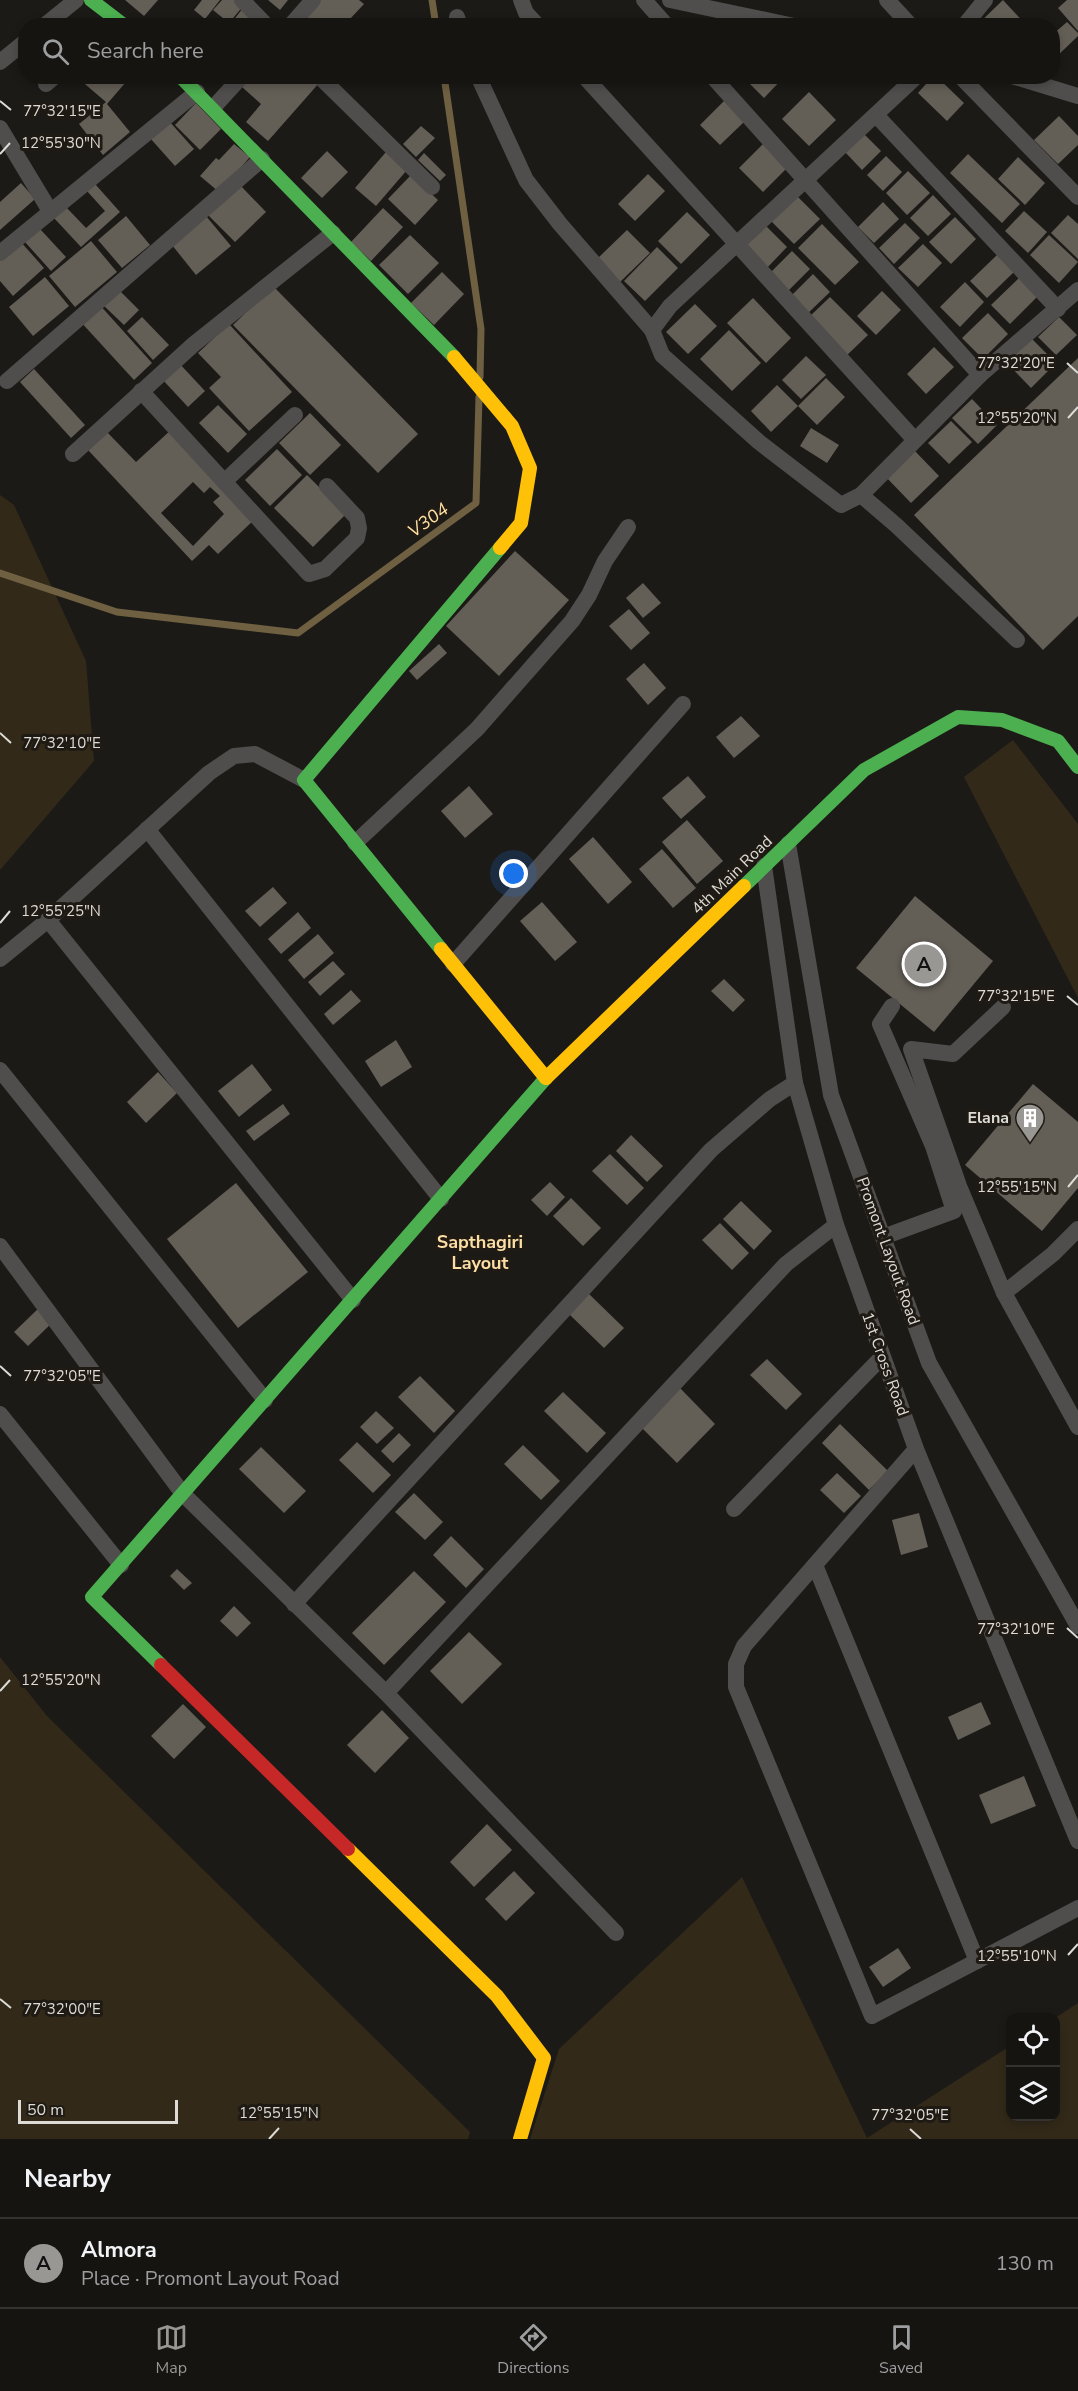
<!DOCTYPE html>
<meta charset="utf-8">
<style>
:root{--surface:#151411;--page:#22211f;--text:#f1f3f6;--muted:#9d9e9f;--line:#343331;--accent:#999793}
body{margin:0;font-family:"Nunito Sans",sans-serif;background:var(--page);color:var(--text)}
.controls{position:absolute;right:18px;bottom:18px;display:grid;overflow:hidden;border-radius:12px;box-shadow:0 3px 9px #0003}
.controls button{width:54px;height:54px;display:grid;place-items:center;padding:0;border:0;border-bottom:2px solid var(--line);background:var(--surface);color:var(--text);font:30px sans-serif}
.scale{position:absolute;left:18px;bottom:15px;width:160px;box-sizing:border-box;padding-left:6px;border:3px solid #dddbd6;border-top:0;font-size:16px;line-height:21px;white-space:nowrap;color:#dddbd6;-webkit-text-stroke:4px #1f1b14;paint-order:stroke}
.you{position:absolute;left:514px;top:874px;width:21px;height:21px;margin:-15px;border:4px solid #fff;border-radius:50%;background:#1a73e8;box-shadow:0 0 0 9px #1a73e833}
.badge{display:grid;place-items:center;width:39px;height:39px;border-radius:50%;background:var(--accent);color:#111;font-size:20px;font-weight:700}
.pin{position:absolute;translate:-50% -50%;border:3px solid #fff;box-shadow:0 2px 6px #0006}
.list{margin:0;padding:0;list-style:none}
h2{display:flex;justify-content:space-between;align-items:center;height:78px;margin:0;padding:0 24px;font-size:26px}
h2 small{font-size:20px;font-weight:400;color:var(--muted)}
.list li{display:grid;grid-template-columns:39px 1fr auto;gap:18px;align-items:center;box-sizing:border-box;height:90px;padding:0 24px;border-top:2px solid var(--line)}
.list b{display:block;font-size:22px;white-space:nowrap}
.list p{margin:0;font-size:20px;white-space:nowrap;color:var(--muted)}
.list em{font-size:20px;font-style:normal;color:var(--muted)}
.icon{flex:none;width:33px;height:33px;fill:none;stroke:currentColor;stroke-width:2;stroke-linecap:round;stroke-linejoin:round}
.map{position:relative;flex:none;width:1078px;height:2139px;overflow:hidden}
.search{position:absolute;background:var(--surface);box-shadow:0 3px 9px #0003;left:18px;right:18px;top:18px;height:66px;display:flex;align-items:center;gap:15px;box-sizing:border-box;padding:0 21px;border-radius:24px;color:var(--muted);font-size:22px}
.sheet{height:168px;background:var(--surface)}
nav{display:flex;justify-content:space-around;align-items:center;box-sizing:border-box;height:84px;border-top:2px solid var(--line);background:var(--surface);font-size:16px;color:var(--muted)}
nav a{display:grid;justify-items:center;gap:3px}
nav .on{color:var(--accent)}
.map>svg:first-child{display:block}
</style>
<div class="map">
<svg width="1078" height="2139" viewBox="0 0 1078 2139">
<rect width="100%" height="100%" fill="#1c1a17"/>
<g fill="#322919">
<polygon points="0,495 14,505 86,661 94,761 0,870"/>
<polygon points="1013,740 1078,824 1078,998 964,777"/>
<polygon points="0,1657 47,1716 470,2132 468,2139 0,2139"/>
<polygon points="742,1877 867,2138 1010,2046 1010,2116 1056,2116 1055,2018 1078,2003 1078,2139 530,2139 559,2049"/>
</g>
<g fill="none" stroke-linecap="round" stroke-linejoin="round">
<g stroke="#706042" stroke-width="7">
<polyline points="432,0 436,26"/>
<polyline points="444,76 481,329 480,377"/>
<polyline points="0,573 117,612 298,633 476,503 479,397"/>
</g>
</g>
<g fill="#635e56" fill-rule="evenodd">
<polygon points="125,0 158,0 144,16"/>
<polygon points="202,0 220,0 205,19 194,10"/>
<polygon points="222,0 239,0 244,5 229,23 213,10"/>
<polygon points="268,0 288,0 280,10"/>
<polygon points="319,0 359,0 364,4 350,19 357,26 296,26"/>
<polygon points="1003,0 1027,26 976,26"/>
<polygon points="1067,0 1078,0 1078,31 1058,8"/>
<polygon points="243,8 264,26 229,26"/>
<polygon points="1067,22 1078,33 1078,36 1052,61 1052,35"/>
<polygon points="81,76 120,76 126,82 107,104 130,132 103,155 79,124 106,102 79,79"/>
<polygon points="251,76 276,76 280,79 282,76 313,76 320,82 268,141 246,122 261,104 242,87"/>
<polygon points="748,76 785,76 764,98 745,79"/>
<polygon points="933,76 936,76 964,103 947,121 918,93"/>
<polygon points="809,92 836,120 809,146 782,119"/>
<polygon points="724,101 744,122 720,145 700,125"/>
<polygon points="196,103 221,129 200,150 175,125"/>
<polygon points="1059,116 1078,136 1078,145 1058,164 1034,140"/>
<polygon points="169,121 194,149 175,166 150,138"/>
<polygon points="421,126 435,138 416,157 403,144"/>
<polygon points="864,134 881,151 862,170 845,152"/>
<polygon points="764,143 788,167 763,192 739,168"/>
<polygon points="234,144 250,157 219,192 200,176 216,158 219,160"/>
<polygon points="327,151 348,172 322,198 301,178"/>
<polygon points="386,152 407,170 376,206 355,188"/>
<polygon points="424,153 446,175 440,181 418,160"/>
<polygon points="968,154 1020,204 1002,223 950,173"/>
<polygon points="886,156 902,172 883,191 867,175"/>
<polygon points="1018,157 1045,183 1025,205 998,179"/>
<polygon points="908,171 930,193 907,215 886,193"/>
<polygon points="648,174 665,191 635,221 618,204"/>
<polygon points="411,175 438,200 415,225 388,199"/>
<polygon points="21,183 35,199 0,230 0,202"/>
<polygon points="95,184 120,212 81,247 54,218 66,207 86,228 105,211 87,191"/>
<polygon points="239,184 266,212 235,242 208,215"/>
<polygon points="794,193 820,219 794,244 768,218"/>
<polygon points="933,195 951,214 928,236 910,218"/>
<polygon points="883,202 899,219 874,243 858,227"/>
<polygon points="383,208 403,227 371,261 351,242"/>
<polygon points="1024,211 1047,232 1028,253 1005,231"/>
<polygon points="687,212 710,235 681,264 658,241"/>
<polygon points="1068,215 1078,224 1078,259 1051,233"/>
<polygon points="126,216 150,245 122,268 98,240"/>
<polygon points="206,216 231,246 196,275 172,245"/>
<polygon points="955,217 976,239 951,264 929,242"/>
<polygon points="763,223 787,247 765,270 740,245"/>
<polygon points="905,223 920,238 894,264 879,248"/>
<polygon points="822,224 859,262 835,285 798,248"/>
<polygon points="40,229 66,257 51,271 25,242"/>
<polygon points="627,230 650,253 620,282 597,259"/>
<polygon points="410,235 439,263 408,294 379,265"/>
<polygon points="1049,235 1078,262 1059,283 1030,255"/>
<polygon points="20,241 44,268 13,296 0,281 0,258"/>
<polygon points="91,241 117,272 75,307 49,276"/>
<polygon points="923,244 942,263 918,287 898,268"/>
<polygon points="657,247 678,268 645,301 624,281"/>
<polygon points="792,251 810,269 785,294 767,276"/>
<polygon points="997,255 1014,272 987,298 970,281"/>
<polygon points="442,272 464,294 434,325 411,303"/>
<polygon points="813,274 830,292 805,316 788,299"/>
<polygon points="45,277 69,306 33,336 9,307"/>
<polygon points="1020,277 1038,296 1010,324 991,305"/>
<polygon points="965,282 984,302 960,327 940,307"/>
<polygon points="273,286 418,434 378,473 233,325"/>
<polygon points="116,287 139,310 124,325 101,303"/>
<polygon points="882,291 901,310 876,335 857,316"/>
<polygon points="830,297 868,335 845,357 807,319"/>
<polygon points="753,298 791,338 766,363 727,323"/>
<polygon points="98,303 152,363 134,380 79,320"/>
<polygon points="695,304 717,326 688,354 666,332"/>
<polygon points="988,313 1008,334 983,359 962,338"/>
<polygon points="142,317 169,345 153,360 127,331"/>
<polygon points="1059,317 1077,335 1056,355 1038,337"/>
<polygon points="229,324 292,392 249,431 209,388 221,377 198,353"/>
<polygon points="729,330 761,363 732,391 700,359"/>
<polygon points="1031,338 1056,363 1031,388 1006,362"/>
<polygon points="934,347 954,367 926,394 907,374"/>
<polygon points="806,356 826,375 801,399 782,380"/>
<polygon points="1078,358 1078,616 1043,650 914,515"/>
<polygon points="178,362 205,391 188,407 161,378"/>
<polygon points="34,369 85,425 71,438 20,382"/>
<polygon points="826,378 845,397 817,425 798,406"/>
<polygon points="777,385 798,406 771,432 751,411"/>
<polygon points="972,399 997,425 978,444 952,418"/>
<polygon points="218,405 247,434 228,453 199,423"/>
<polygon points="310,413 341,445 310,475 279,443"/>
<polygon points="951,421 972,442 949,464 928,443"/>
<polygon points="811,428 839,445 827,463 800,446"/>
<path d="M 172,429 L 256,518 L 218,554 L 209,545 L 192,561 L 88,450 L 107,432 L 136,462 ZM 193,482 L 204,493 L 210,487 L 220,496 L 213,502 L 224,514 L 193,546 L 161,513 Z"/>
<polygon points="912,448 939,476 911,503 884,475"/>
<polygon points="277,449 302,475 270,506 245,480"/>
<polygon points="307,475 346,514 313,547 274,508"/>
<polygon points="515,551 569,600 499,676 446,626"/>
<polygon points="643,583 661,603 643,618 626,598"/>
<polygon points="629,609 650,633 631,650 609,626"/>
<polygon points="439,644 447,653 417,680 409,671"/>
<polygon points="644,663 666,688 648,705 626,679"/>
<polygon points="741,716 760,736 734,758 716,737"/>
<polygon points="688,776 706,797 681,819 662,798"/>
<polygon points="469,786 493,814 465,838 441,811"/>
<polygon points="687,820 723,861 697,884 662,842"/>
<polygon points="593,837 632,882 608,904 569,859"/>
<polygon points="662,849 696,888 673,908 639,869"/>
<polygon points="273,887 287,903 260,927 245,911"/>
<polygon points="915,896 993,961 934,1032 856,968"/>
<polygon points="542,902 577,942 555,961 520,921"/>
<polygon points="298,912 311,928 281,954 268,939"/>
<polygon points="318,934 334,953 304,979 288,960"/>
<polygon points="333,961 345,974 320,996 308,982"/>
<polygon points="724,979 745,1000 733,1012 711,991"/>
<polygon points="351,990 361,1001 333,1025 324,1014"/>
<polygon points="396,1040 412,1067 381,1087 365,1061"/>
<polygon points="252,1064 272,1090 239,1117 218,1091"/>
<polygon points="158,1072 177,1093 146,1123 127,1102"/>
<polygon points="1033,1084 1078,1122 1078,1188 1042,1231 965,1165"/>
<polygon points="283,1104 290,1114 254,1141 246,1131"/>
<polygon points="631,1135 663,1166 647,1182 616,1151"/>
<polygon points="610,1154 644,1188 627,1205 592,1171"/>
<polygon points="550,1182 565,1197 547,1216 531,1200"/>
<polygon points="236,1183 308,1272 238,1328 167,1239"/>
<polygon points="571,1198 601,1228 583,1246 553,1216"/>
<polygon points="741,1201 772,1231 754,1250 723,1219"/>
<polygon points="720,1223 749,1253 732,1270 702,1240"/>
<polygon points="589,1294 624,1328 604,1348 569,1314"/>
<polygon points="41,1306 55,1320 28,1346 14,1332"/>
<polygon points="767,1359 802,1394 786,1410 750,1375"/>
<polygon points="420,1376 455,1411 434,1433 398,1397"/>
<polygon points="680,1388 715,1424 677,1463 641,1427"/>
<polygon points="563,1392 606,1433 587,1453 544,1411"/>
<polygon points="376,1411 394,1428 377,1444 360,1427"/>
<polygon points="840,1424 888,1471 869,1490 822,1443"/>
<polygon points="399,1433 411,1445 393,1463 381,1451"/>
<polygon points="357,1442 391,1475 373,1493 339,1460"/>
<polygon points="523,1445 560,1481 541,1500 504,1464"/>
<polygon points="261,1447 306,1491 284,1513 239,1469"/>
<polygon points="837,1473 861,1496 844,1513 820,1490"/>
<polygon points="414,1493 443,1522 425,1540 395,1512"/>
<polygon points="919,1513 928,1547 901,1555 892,1520"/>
<polygon points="451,1536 484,1569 466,1588 433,1555"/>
<polygon points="177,1569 192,1583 184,1590 170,1576"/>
<polygon points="414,1571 446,1602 384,1665 352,1633"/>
<polygon points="234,1606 251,1623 237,1637 220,1621"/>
<polygon points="469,1632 502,1664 462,1704 430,1671"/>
<polygon points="981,1702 991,1724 958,1740 948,1717"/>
<polygon points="183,1704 206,1727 174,1759 151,1736"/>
<polygon points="382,1710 409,1738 375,1773 347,1745"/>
<polygon points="1024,1776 1036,1806 991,1824 979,1795"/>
<polygon points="487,1824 512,1850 474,1887 450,1862"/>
<polygon points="514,1871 535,1893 506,1921 485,1899"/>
<polygon points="898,1948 911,1968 883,1987 869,1967"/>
</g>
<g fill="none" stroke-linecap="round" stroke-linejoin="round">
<g stroke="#4f4e4d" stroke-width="16">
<polyline points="242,0 267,26"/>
<polyline points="521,0 526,13 538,26"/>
<polyline points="644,0 667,26"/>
<polyline points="670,0 794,26"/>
<polyline points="887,0 911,26"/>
<polyline points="457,17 460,26"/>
<polyline points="44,26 76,0"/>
<polyline points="290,26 313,0"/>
<polyline points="964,26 985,0"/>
<polyline points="0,62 26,41"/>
<polyline points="319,76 432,187"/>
<polyline points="478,76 526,180 560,224 652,330"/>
<polyline points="584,76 914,439"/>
<polyline points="712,76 980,375"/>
<polyline points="917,76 670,306 652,330 662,355 759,442 841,505 861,495 980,375 1078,290"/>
<polyline points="960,76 1078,197"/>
<polyline points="1012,76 1078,96"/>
<polyline points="46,84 55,76"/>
<polyline points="213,108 242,76"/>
<polyline points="876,115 1058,309"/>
<polyline points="0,128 50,211"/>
<polyline points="0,253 197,92"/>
<polyline points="7,381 262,159"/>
<polyline points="141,391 309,574 325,569 357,538 359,528 357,518 327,486"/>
<polyline points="73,454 194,344 333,233"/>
<polyline points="224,482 295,415"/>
<polyline points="861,495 897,526 1017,640"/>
<polyline points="147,829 441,1199"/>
<polyline points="355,843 477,729 572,621 589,595 605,561 628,527"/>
<polyline points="788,844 831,1095 929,1363 1078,1626"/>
<polyline points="764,866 795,1083 836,1225 916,1449 1078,1841"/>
<polyline points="48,920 353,1300"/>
<polyline points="0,959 48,920 209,773 234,756 255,754 304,780"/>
<polyline points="453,964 683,704"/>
<polyline points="1003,1007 953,1054 911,1049 959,1186 1004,1293 1078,1427"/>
<polyline points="0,1070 265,1400"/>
<polyline points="883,1237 954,1211 933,1146 880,1024 892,1006"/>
<polyline points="0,1246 183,1494 386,1693 616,1933"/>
<polyline points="1004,1293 1053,1254 1078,1229"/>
<polyline points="0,1414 121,1565"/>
<polyline points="916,1449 744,1646 736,1664 736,1687 872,2016 1078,1908"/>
<polyline points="734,1509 882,1357"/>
<polyline points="815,1565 977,1961"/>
<polyline points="294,1604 711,1150 770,1099 795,1083"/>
<polyline points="386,1693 786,1264 836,1225"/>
</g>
<g stroke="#4caf50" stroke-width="14">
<polyline points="91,0 125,26"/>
<polyline points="180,76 454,357"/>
<polyline points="744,886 864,770 958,717 1002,720 1058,741 1078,767"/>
<polyline points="441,949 304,780 500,548"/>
<polyline points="161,1665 92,1597 546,1078"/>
</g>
<g stroke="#ffc107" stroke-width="14">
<polyline points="454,357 512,426 530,468 521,523 500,548"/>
<polyline points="441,949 546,1078"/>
<polyline points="546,1078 744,886"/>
<polyline points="348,1849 497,1996 544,2058 520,2139"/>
</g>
<polyline stroke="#c62828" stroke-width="14" points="161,1665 348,1849"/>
</g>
<path fill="none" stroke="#dddbd6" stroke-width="2" d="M 0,101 L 11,110M 0,154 L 10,143M 1067,363 L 1078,373M 1068,418 L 1078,407M 0,733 L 11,743M 0,923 L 10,911M 1067,996 L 1078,1005M 1068,1187 L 1078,1175M 0,1366 L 11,1376M 1067,1628 L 1078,1638M 0,1691 L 10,1680M 1068,1955 L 1078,1944M 0,1999 L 11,2008M 910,2129 L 921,2139M 269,2139 L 279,2128"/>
<defs>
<g id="building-pin" transform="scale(1.5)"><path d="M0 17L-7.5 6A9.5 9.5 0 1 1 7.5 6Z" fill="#999793" stroke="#1f1b14"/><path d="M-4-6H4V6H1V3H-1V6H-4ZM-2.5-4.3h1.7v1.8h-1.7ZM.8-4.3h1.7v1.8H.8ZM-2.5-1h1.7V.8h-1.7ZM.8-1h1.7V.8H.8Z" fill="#fff"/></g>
</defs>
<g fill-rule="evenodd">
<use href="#building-pin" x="1030" y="1118"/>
</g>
<g text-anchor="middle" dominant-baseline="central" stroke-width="6" stroke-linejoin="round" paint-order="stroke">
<g font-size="16" fill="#dddbd6" stroke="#1f1b14">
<text transform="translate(732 875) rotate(-44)">4th Main Road</text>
<text transform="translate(888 1251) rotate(70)">Promont Layout Road</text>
<text transform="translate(885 1364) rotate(70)">1st Cross Road</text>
</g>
<g font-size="16" font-weight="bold" fill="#dddbd6" stroke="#1f1b14" text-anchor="end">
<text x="1009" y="1118">Elana</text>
</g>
<g font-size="18" font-style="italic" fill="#fddea2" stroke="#1f1b14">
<text transform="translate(428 520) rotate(-36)">V304</text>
</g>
<g font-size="18" font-weight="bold" fill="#fcdea5" stroke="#1f1b14">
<text x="480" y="1242">Sapthagiri<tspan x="480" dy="21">Layout</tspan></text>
</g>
</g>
<g font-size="15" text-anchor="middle" fill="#dddbd6" stroke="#1f1b14" stroke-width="6" stroke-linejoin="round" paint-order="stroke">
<text x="62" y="116">77°32'15"E</text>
<text x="61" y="148">12°55'30"N</text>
<text x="1016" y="368">77°32'20"E</text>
<text x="1017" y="423">12°55'20"N</text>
<text x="62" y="748">77°32'10"E</text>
<text x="61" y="916">12°55'25"N</text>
<text x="1016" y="1001">77°32'15"E</text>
<text x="1017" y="1192">12°55'15"N</text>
<text x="62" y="1381">77°32'05"E</text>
<text x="1016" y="1634">77°32'10"E</text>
<text x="61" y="1685">12°55'20"N</text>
<text x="1017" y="1961">12°55'10"N</text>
<text x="62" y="2014">77°32'00"E</text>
<text x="279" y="2118">12°55'15"N</text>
<text x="910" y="2120">77°32'05"E</text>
</g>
</svg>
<div class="controls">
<button><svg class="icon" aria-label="locate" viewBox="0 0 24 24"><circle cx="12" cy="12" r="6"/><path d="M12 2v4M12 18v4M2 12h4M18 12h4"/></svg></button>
<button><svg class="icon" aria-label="layers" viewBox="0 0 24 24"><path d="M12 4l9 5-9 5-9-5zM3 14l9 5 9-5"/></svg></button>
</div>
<div class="scale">50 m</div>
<div class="you"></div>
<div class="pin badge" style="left:924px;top:964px">A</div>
<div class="search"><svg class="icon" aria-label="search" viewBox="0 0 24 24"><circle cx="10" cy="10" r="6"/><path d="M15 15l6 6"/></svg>Search here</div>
</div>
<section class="sheet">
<h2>Nearby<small></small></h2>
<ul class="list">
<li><span class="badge">A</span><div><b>Almora</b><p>Place · Promont Layout Road</p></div><em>130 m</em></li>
</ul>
</section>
<nav>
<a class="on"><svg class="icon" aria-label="map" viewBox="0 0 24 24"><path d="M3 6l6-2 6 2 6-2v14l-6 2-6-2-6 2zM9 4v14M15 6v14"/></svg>Map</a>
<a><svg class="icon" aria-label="directions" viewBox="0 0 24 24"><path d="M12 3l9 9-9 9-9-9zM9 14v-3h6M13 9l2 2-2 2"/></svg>Directions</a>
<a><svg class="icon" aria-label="saved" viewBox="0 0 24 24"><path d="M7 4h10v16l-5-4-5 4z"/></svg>Saved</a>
</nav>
